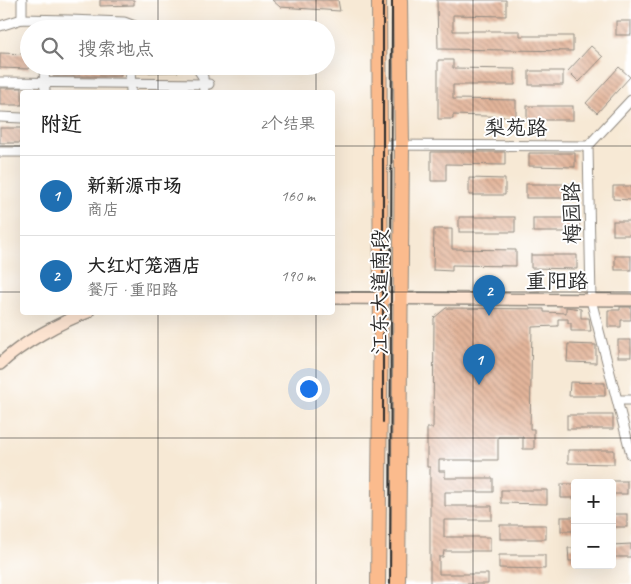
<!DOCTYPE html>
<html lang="zh">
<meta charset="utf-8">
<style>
:root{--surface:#fff;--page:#f6f6f6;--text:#222;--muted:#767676;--line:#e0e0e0;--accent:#1f6fb2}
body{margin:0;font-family:Caveat,"LXGW WenKai TC",sans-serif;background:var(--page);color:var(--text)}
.controls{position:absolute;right:15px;bottom:15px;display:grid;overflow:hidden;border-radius:5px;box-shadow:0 5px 20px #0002}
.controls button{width:45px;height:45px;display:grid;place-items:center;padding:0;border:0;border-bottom:1px solid var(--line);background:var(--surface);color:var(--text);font:25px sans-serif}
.you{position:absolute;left:308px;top:388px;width:18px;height:18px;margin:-12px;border:4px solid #fff;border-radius:50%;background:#1a73e8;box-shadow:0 0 0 8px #1a73e833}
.badge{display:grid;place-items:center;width:32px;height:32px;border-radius:50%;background:var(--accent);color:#fff;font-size:16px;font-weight:700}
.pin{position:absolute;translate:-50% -41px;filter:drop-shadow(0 1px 2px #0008)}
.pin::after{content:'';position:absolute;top:26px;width:18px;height:15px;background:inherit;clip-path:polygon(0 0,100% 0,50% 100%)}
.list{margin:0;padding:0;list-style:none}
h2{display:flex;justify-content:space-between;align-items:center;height:65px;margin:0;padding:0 20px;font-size:21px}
h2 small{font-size:16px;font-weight:400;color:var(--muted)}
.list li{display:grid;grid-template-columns:32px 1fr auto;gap:15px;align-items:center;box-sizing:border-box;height:80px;padding:0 20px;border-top:1px solid var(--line)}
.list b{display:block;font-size:19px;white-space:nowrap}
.list p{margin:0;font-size:16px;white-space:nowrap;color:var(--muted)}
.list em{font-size:16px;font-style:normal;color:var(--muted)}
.icon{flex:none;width:28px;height:28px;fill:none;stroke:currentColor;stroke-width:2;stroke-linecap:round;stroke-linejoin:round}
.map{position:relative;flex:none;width:631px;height:584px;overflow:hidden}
.search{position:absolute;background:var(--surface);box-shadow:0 5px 20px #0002;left:20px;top:20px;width:315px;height:55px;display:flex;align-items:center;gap:12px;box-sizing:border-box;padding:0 18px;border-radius:28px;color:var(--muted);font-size:19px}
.panel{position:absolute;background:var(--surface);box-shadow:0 5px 20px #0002;left:20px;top:90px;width:315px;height:225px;border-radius:5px}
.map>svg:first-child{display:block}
</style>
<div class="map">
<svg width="631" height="584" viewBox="0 0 631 584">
<defs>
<pattern id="building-back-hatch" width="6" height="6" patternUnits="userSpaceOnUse" patternTransform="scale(1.25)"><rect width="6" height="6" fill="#e4b69b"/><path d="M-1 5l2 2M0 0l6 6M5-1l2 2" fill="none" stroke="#b9947f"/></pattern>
</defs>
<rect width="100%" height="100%" fill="#fff"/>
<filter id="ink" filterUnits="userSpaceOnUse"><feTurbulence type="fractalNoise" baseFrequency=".02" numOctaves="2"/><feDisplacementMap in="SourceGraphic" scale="10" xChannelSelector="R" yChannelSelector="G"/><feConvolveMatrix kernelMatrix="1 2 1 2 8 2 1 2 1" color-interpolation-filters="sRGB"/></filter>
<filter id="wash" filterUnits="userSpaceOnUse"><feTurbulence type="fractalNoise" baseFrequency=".0096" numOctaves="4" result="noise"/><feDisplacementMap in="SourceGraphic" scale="20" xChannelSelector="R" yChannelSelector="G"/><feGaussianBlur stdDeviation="1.12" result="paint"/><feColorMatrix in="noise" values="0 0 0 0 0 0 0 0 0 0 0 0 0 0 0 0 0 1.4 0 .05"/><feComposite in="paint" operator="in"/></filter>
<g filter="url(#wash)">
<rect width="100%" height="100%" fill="#f7e9d5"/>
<g id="blocks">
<g fill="url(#building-back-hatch)">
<polygon points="100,0 134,0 134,5 100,6"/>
<polygon points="272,0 338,0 340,11 280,7"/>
<polygon points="437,0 506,0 506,16 453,15 453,31 520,31 520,36 573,36 573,51 438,49"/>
<rect x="616" y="21" width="15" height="14"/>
<polygon points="591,46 603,57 579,82 568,71"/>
<polygon points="0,53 29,54 29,69 0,68"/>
<polygon points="438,60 453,60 453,68 515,69 515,85 453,85 453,99 516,100 516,117 453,115 453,119 438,119"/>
<polygon points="53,66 120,66 121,76 53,76"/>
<polygon points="136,66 178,66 178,72 137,73"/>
<polygon points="619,67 630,77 597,113 586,103"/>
<rect x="529" y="71" width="34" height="14"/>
<rect x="0" y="88" width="22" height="17"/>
<rect x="527" y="106" width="46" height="14"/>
<rect x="0" y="128" width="22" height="15"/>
<polygon points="431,152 505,152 505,165 446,164 446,181 431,181"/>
<polygon points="529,153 575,153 575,167 529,166"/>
<polygon points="469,178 505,179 505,195 469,195"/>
<rect x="526" y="184" width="46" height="14"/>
<polygon points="613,186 631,186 631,200 613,199"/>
<rect x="459" y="217" width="56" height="15"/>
<rect x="533" y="218" width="46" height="14"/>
<rect x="613" y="221" width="18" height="14"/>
<polygon points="434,229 452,229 452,249 516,250 516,266 452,265 452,271 433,270"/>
<polygon points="531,255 577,255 577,269 531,268"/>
<rect x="615" y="256" width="16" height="14"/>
<polygon points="566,307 581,309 581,318 589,318 591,331 571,331 571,323 568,323 568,319 558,319 558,326 532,327 530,429 534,429 534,449 523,449 523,437 498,437 498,460 439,460 439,471 445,471 445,478 493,478 493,492 445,492 445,506 492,506 492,520 444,520 444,537 490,537 490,551 444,551 443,557 439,557 439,574 488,574 488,584 430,584 430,467 427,467 427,428 433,428 434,318 446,308 544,309 544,312 566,313"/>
<polygon points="620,307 631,307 631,320 621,320 621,327 608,327 608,310 620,310"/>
<rect x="618" y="340" width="13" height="17"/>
<polygon points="568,344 596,345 596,363 567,362"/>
<polygon points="570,382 605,383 605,396 569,396"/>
<rect x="567" y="415" width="46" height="14"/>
<polygon points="568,450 614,450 614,464 568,463"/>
<rect x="612" y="481" width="15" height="13"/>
<rect x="561" y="484" width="14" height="14"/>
<polygon points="501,490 547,490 547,504 501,503"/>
<rect x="612" y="514" width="15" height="13"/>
<rect x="561" y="517" width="14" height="14"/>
<rect x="500" y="525" width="46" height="14"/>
<polygon points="631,544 631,557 612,557 612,545"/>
<polygon points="568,548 575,548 575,561 569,561"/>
<polygon points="499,555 545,555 545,569 499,568"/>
</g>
</g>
</g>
<g filter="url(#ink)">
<use href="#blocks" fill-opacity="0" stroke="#918a80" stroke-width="1"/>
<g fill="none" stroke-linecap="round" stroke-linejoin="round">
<g stroke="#918a80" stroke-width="11">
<g id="street">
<polyline points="22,19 22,0"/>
<polyline points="0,26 22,19 69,20 124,22 143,29"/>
<polyline points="44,66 45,92"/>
<polyline points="130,66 131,92"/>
<polyline points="196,66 203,77 204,92"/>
<polyline points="0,82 209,84"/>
<polyline points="0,117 22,118"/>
<polyline points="380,145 588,146 631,100"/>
<polyline points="588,146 591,300 631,454"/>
<polyline points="0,152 22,152"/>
<polyline points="618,400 631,400"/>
</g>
</g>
<g stroke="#918a80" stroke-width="14">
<g id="secondary">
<polyline points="332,298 631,300"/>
<path d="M 0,364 C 22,343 60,322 88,312"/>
</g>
</g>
<g stroke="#918a80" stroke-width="16">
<g id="primary">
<polyline points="378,584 381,298 379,0"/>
<polyline points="398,584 402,145 400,0"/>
</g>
</g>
<use href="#street" stroke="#fff" stroke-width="9"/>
<use href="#secondary" stroke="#fde4d1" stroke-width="11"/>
<use href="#primary" stroke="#fbbb8d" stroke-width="14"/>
<g stroke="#2b2b2b" stroke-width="2">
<polyline points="383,422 383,0"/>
<polyline points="390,584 392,0"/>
</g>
</g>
</g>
<path fill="none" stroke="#2b2b2b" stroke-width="1" stroke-opacity="0.55" d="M 158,0 L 158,29M 316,0 L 316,29M 473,0 L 473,584M 158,66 L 158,92M 316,66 L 316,92M 0,146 L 22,146M 332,146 L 631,146M 0,292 L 22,292M 332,292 L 631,292M 158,312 L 158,584M 316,312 L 316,584M 0,438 L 631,438"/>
<g text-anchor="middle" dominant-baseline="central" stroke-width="4" stroke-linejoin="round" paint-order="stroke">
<g font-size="21" fill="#2b2b2b" stroke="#fff">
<text x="516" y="128">梨苑路</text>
<text transform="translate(572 213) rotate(-91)">梅园路</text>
<text x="557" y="281">重阳路</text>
<text transform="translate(380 292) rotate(-90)">江东大道南段</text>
</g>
</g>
</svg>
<div class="controls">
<button>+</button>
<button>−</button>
</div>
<div class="you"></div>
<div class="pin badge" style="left:479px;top:385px">1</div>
<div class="pin badge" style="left:489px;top:316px">2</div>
<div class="search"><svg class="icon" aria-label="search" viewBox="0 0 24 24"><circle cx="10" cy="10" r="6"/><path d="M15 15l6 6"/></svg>搜索地点</div>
<section class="panel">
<h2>附近<small>2个结果</small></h2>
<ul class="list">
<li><span class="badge">1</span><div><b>新新源市场</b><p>商店</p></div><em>160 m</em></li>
<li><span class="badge">2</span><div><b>大红灯笼酒店</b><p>餐厅 · 重阳路</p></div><em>190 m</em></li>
</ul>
</section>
</div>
